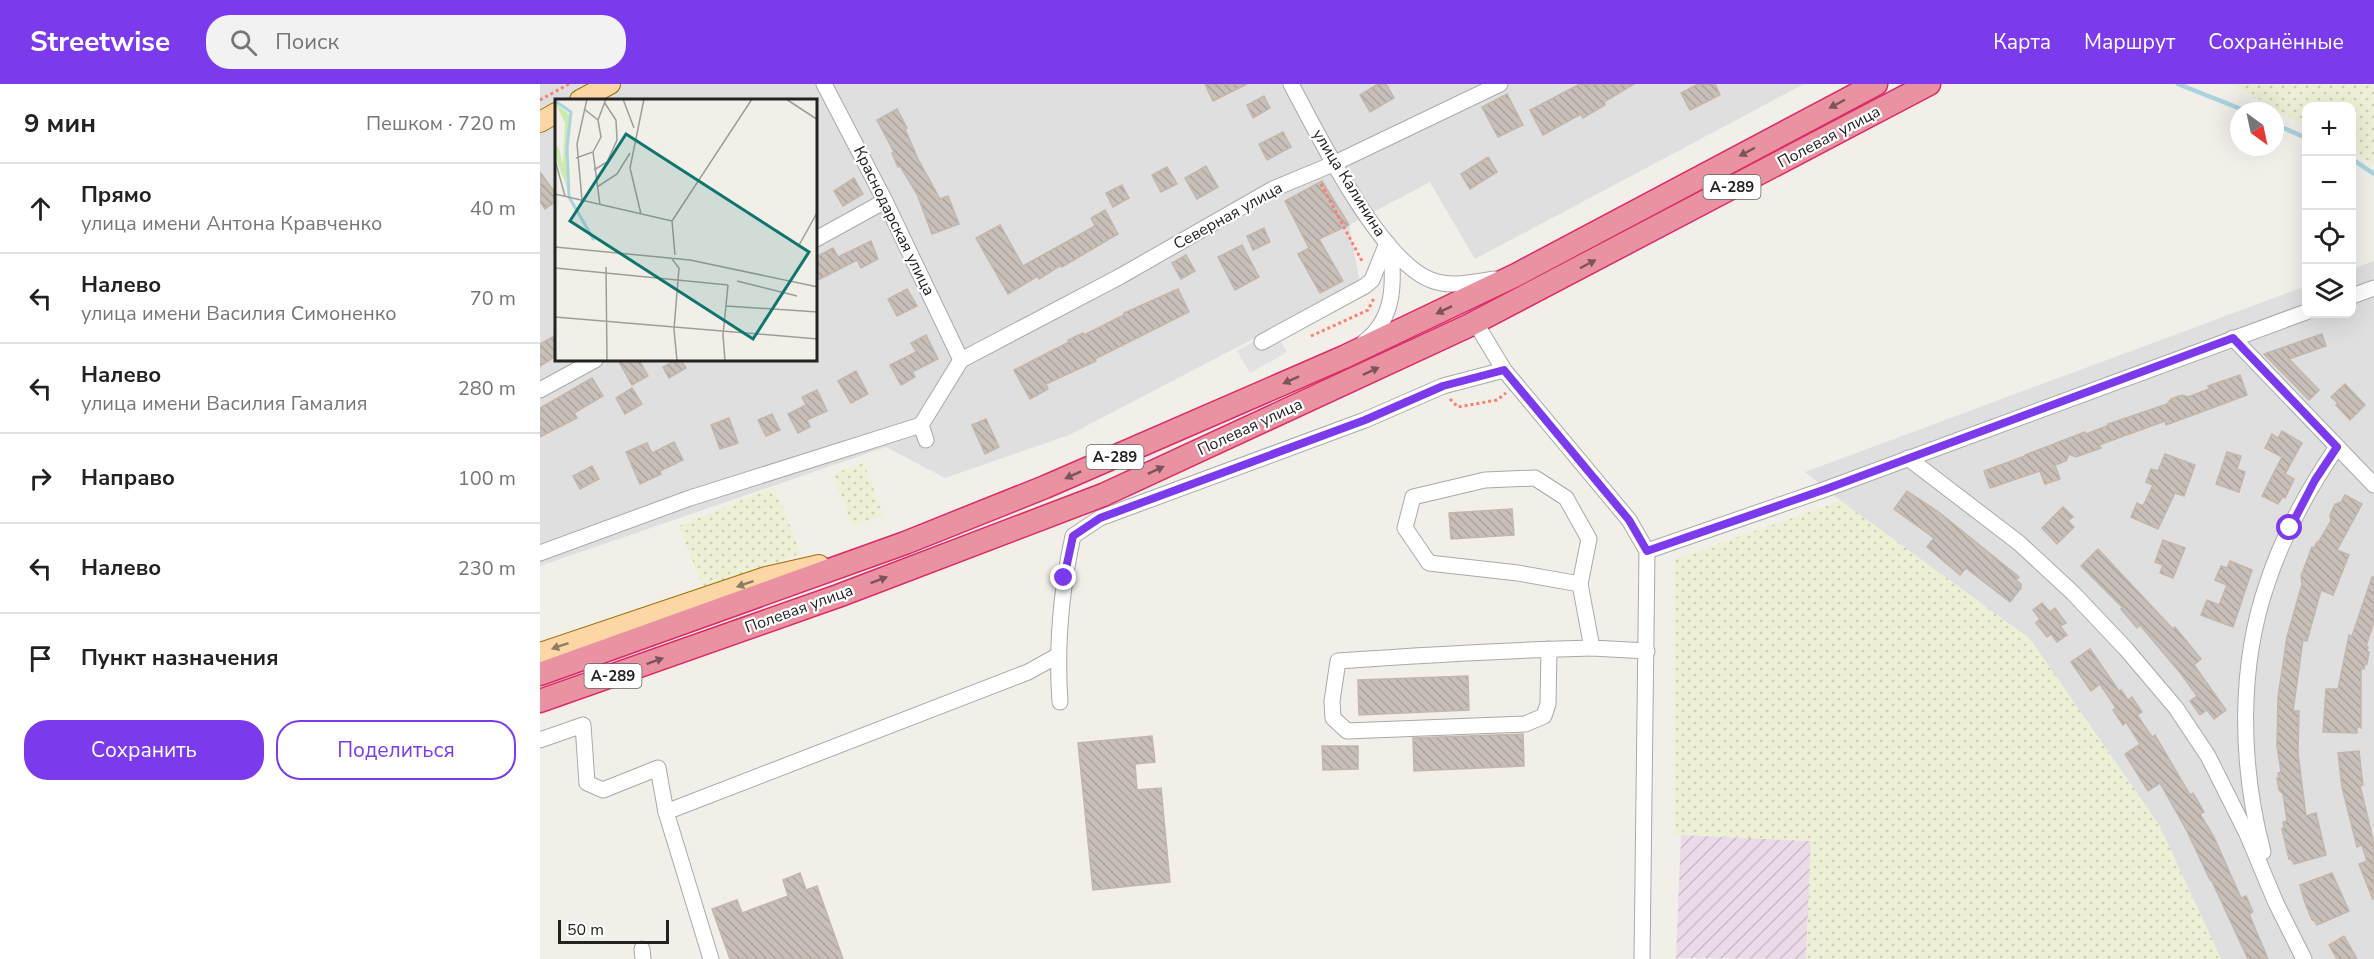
<!DOCTYPE html>
<html lang="ru">
<meta charset="utf-8">
<style>
:root{--surface:#fff;--page:#f2f2f2;--text:#222;--muted:#767676;--line:#e0e0e0;--accent:#7c3aed}
body{margin:0;font-family:"Nunito Sans",sans-serif;background:var(--page);color:var(--text)}
.controls{position:absolute;right:18px;top:18px;display:grid;overflow:hidden;border-radius:12px;box-shadow:0 6px 24px #0002}
.controls button{width:54px;height:54px;display:grid;place-items:center;padding:0;border:0;border-bottom:2px solid var(--line);background:var(--surface);color:var(--text);font:30px sans-serif}
.compass{position:absolute;left:1690px;top:18px;width:54px;height:54px;border-radius:50%;background:var(--surface);box-shadow:0 6px 24px #0002;rotate:147deg}
.scale{position:absolute;left:18px;bottom:15px;width:111px;box-sizing:border-box;padding-left:6px;border:3px solid #222;border-top:0;font-size:16px;line-height:21px;white-space:nowrap;color:#222;-webkit-text-stroke:4px #fff;paint-order:stroke}
.stop{position:absolute;width:18px;height:18px;margin:-14px;border:4px solid #7c3aed;border-radius:50%;background:#fff}
.stop.end{background:#7c3aed;border-color:#fff;box-shadow:0 2px 6px #0008}
.list{margin:0;padding:0;list-style:none}
h2{display:flex;justify-content:space-between;align-items:center;height:78px;margin:0;padding:0 24px;font-size:26px}
h2 small{font-size:20px;font-weight:400;color:var(--muted)}
.list li{display:grid;grid-template-columns:39px 1fr auto;gap:18px;align-items:center;box-sizing:border-box;height:90px;padding:0 24px;border-top:2px solid var(--line)}
.list b{display:block;font-size:22px;white-space:nowrap}
.list p{margin:0;font-size:20px;white-space:nowrap;color:var(--muted)}
.list em{font-size:20px;font-style:normal;color:var(--muted)}
.actions{display:flex;gap:12px;padding:18px 24px}
.actions a{flex:1;padding:14px 0;border:2px solid var(--accent);border-radius:24px;text-align:center;font-size:21px;color:var(--accent)}
.actions .main{background:var(--accent);color:#fff}
.icon{flex:none;width:33px;height:33px;fill:none;stroke:currentColor;stroke-width:2;stroke-linecap:round;stroke-linejoin:round}
.map{position:relative;flex:none;width:1834px;height:875px;overflow:hidden}
header{display:flex;align-items:center;gap:36px;box-sizing:border-box;height:84px;padding:0 30px;background:var(--accent);color:#fff}
header strong{font-size:28px}
nav{display:flex;gap:33px;margin-inline-start:auto;font-size:21px}
.search{width:420px;height:54px;background:var(--page);display:flex;align-items:center;gap:15px;box-sizing:border-box;padding:0 21px;border-radius:24px;color:var(--muted);font-size:22px}
main{display:flex}
aside{flex:1;background:var(--surface)}
.map>svg:first-child{display:block}
</style>
<header>
<strong>Streetwise</strong>
<div class="search"><svg class="icon" aria-label="search" viewBox="0 0 24 24"><circle cx="10" cy="10" r="6"/><path d="M15 15l6 6"/></svg>Поиск</div>
<nav><a>Карта</a><a>Маршрут</a><a>Сохранённые</a></nav>
</header>
<main>
<aside>
<h2>9 мин<small>Пешком · 720 m</small></h2>
<ul class="list">
<li><svg class="icon" aria-label="ahead" viewBox="0 0 24 24"><path d="M12 20V5M6 11l6-6 6 6"/></svg><div><b>Прямо</b><p>улица имени Антона Кравченко</p></div><em>40 m</em></li>
<li><svg class="icon" aria-label="left" viewBox="0 0 24 24"><path d="M17 20v-9H6M10 6l-5 5 5 5"/></svg><div><b>Налево</b><p>улица имени Василия Симоненко</p></div><em>70 m</em></li>
<li><svg class="icon" aria-label="left" viewBox="0 0 24 24"><path d="M17 20v-9H6M10 6l-5 5 5 5"/></svg><div><b>Налево</b><p>улица имени Василия Гамалия</p></div><em>280 m</em></li>
<li><svg class="icon" aria-label="right" viewBox="0 0 24 24"><path d="M7 20v-9h11M14 6l5 5-5 5"/></svg><div><b>Направо</b></div><em>100 m</em></li>
<li><svg class="icon" aria-label="left" viewBox="0 0 24 24"><path d="M17 20v-9H6M10 6l-5 5 5 5"/></svg><div><b>Налево</b></div><em>230 m</em></li>
<li><svg class="icon" aria-label="arrive" viewBox="0 0 24 24"><path d="M6 21V4h12l-3 4 3 4H6"/></svg><div><b>Пункт назначения</b></div></li>
</ul>
<div class="actions"><a class="main">Сохранить</a><a>Поделиться</a></div>
</aside>
<div class="map">
<svg width="1834" height="875" viewBox="0 0 1834 875">
<defs>
<pattern id="industrial-furrows" width="10" height="10" patternUnits="userSpaceOnUse" patternTransform="scale(1.5)"><rect width="10" height="10" fill="#ebdbe8"/><path d="M-1 1l2-2M0 10L10 0M9 11l2-2" fill="none" stroke="#c9bcc7"/></pattern>
<pattern id="farmland-dots" width="8" height="8" patternUnits="userSpaceOnUse" patternTransform="scale(1.5)"><rect width="8" height="8" fill="#eef0d5"/><path d="M2 2h.1M6 6h.1" fill="none" stroke="#ccceb7" stroke-width="1.8" stroke-linecap="round"/></pattern>
<pattern id="building-back-hatch" width="6" height="6" patternUnits="userSpaceOnUse" patternTransform="scale(1.5)"><rect width="6" height="6" fill="#c7bfb8"/><path d="M-1 5l2 2M0 0l6 6M5-1l2 2" fill="none" stroke="#aba49e"/></pattern>
</defs>
<rect width="100%" height="100%" fill="#f2efe9"/>
<g fill="#e0dfdf" fill-rule="evenodd">
<path d="M 0,0 L 1264,0 L 935,175 L 890,98 L 809,141 L 820,199 L 529,351 L 405,394 L 346,363 L 0,482 ZM 16,16 L 276,16 L 276,276 L 16,276 Z"/>
<polygon points="1834,177 1834,875 1681,875 1619,741 1490,555 1301,417 1265,388 1766,202 1766,230 1812,230 1812,185"/>
</g>
<polygon fill="url(#industrial-furrows)" points="1141,751 1271,757 1266,875 1136,874"/>
<g fill="url(#farmland-dots)">
<polygon points="1693,0 1834,0 1834,80 1812,67 1812,22 1766,22 1766,42"/>
<polygon points="324,379 343,431 312,442 293,390"/>
<polygon points="234,403 261,469 165,508 139,442"/>
<polygon points="1301,417 1490,555 1619,741 1681,875 1266,875 1271,757 1135,750 1135,475"/>
</g>
<polygon fill="#e2e2e2" points="734,246 747,268 710,289 697,267"/>
<g fill="none" stroke-linecap="round" stroke-linejoin="round">
<g stroke="#aad3df" stroke-width="4.5">
<polyline points="1638,0 1706,27"/>
<polyline points="1735,40 1766,54"/>
<polyline points="1812,75 1834,90"/>
</g>
</g>
<g fill="url(#building-back-hatch)" stroke="#c4b6ab" stroke-width="1.5">
<polygon points="665,0 707,0 673,17"/>
<polygon points="838,0 846,0 854,14 830,28 820,11"/>
<polygon points="1040,0 1094,0 1064,18 1065,21 1043,34 1041,30 1003,51 990,26"/>
<polygon points="1158,0 1175,0 1180,11 1150,26 1141,9"/>
<polygon points="967,10 983,41 958,53 942,23"/>
<polygon points="724,12 730,24 713,34 707,21"/>
<polygon points="357,25 367,44 365,45 378,75 400,115 408,112 419,140 392,150 377,110 360,82 358,83 352,69 354,68 337,36"/>
<polygon points="743,48 751,63 727,76 719,60"/>
<polygon points="948,73 957,88 930,105 921,90"/>
<polygon points="666,82 678,103 657,115 645,94"/>
<polygon points="627,83 637,100 621,108 612,91"/>
<polygon points="0,88 16,110 16,117 5,125 0,118"/>
<polygon points="314,94 323,110 303,122 294,107"/>
<polygon points="782,97 809,141 779,155 803,197 780,209 758,170 769,164 745,117"/>
<polygon points="582,101 589,114 573,123 566,109"/>
<polygon points="565,126 578,150 522,183 521,181 499,195 498,192 468,210 436,154 460,141 483,182 555,142 551,134"/>
<polygon points="724,144 730,158 713,166 707,152"/>
<polygon points="331,157 338,175 321,184 317,176 276,197 276,173 293,164 298,173"/>
<polygon points="702,161 719,193 695,206 678,173"/>
<polygon points="646,171 655,187 641,195 632,179"/>
<polygon points="367,205 377,222 357,232 348,215"/>
<polygon points="638,205 649,228 555,275 556,277 506,300 508,305 490,315 474,286 529,258 528,256 543,249 544,251 584,231 584,229"/>
<polygon points="1782,250 1786,262 1749,275 1779,306 1769,316 1724,270"/>
<polygon points="16,251 16,272 0,282 0,260"/>
<polygon points="386,251 398,275 372,288 375,293 361,301 350,281 376,268 371,259"/>
<polygon points="78,276 99,276 108,292 92,301"/>
<polygon points="136,276 141,276 146,284 129,294 123,283"/>
<polygon points="316,287 328,310 311,319 298,297"/>
<polygon points="1700,291 1707,311 1626,341 1625,337 1559,361 1561,364 1536,373 1529,370 1526,377 1515,381 1520,395 1505,400 1500,387 1450,404 1444,387 1485,372 1485,371 1545,348 1546,350 1569,341 1568,340 1627,320 1631,315 1642,311 1648,313 1669,305 1668,302"/>
<polygon points="52,294 63,312 34,329 37,334 0,353 0,324"/>
<polygon points="1805,300 1825,321 1810,336 1796,321 1798,319 1791,313"/>
<polygon points="92,304 102,320 85,330 76,314"/>
<polygon points="277,306 287,327 267,336 270,343 258,349 248,330 266,321 262,313"/>
<polygon points="232,330 240,346 226,352 218,336"/>
<polygon points="189,334 198,359 180,365 171,341"/>
<polygon points="446,335 459,363 445,370 432,341"/>
<polygon points="1742,347 1762,359 1745,390 1754,395 1745,414 1743,412 1738,420 1722,412 1742,373 1725,364 1732,350 1738,354"/>
<polygon points="134,358 143,376 120,387 121,390 100,400 86,368 107,359 112,369"/>
<polygon points="1687,368 1701,372 1697,385 1705,388 1699,408 1676,400"/>
<polygon points="1625,370 1655,381 1644,412 1635,409 1618,445 1591,433 1597,419 1603,422 1613,401 1606,398 1611,385 1618,387"/>
<polygon points="52,382 59,395 40,405 33,392"/>
<polygon points="1367,407 1400,429 1479,493 1476,496 1481,500 1481,504 1470,518 1426,484 1420,491 1387,463 1394,454 1354,425"/>
<polygon points="1805,411 1822,420 1797,466 1809,471 1793,511 1781,506 1767,557 1763,556 1753,627 1759,627 1758,669 1766,732 1776,729 1786,771 1754,780 1752,776 1749,775 1742,745 1744,743 1743,738 1747,737 1743,710 1739,706 1737,694 1739,694 1738,689 1741,688 1737,662 1738,613 1747,553 1762,500 1761,492 1772,463 1774,464 1777,458 1778,459 1791,437 1790,431 1795,420 1801,418"/>
<polygon points="1523,423 1533,433 1528,437 1534,443 1517,460 1502,444"/>
<polygon points="972,425 974,451 911,455 909,429"/>
<polygon points="1623,456 1645,464 1633,494 1620,489 1623,481 1615,478"/>
<polygon points="1558,465 1633,545 1635,543 1661,575 1654,581 1686,626 1674,635 1667,626 1660,631 1650,617 1657,612 1642,591 1600,541 1597,544 1581,525 1583,524 1541,482"/>
<polygon points="1690,477 1712,486 1693,543 1661,531 1667,516 1679,521 1687,501 1675,496 1681,482 1687,484"/>
<polygon points="1832,493 1834,493 1834,538 1826,562 1828,563 1827,568 1829,568 1827,580 1825,580 1824,585 1821,584 1821,644 1817,642 1817,649 1783,648 1786,605 1798,605 1809,551 1812,552"/>
<polygon points="1502,519 1510,528 1515,524 1526,539 1520,542 1527,551 1517,558 1511,550 1507,553 1496,539 1500,535 1493,526"/>
<polygon points="1550,565 1579,607 1581,606 1588,616 1592,613 1602,628 1597,631 1612,653 1615,651 1650,711 1653,709 1664,728 1660,730 1674,753 1701,814 1706,812 1713,828 1709,830 1728,875 1708,875 1671,795 1670,796 1647,747 1620,699 1608,707 1585,670 1600,660 1586,638 1583,641 1573,626 1576,624 1560,600 1551,607 1531,578"/>
<polygon points="928,592 929,626 819,631 818,596"/>
<polygon points="983,650 984,682 874,687 873,654"/>
<polygon points="612,652 615,678 595,680 597,706 621,704 630,798 553,806 538,659"/>
<polygon points="782,662 818,662 818,685 783,686"/>
<polygon points="1819,667 1823,701 1820,701 1834,760 1833,816 1819,780 1827,777 1822,761 1817,763 1802,703 1798,669"/>
<polygon points="260,789 266,806 277,802 303,875 190,875 172,825 197,816 202,829 248,812 243,796"/>
<polygon points="1792,789 1809,827 1777,841 1775,837 1772,836 1765,819 1760,801"/>
<polygon points="1804,852 1817,875 1797,875 1789,861"/>
</g>
<g fill="none" stroke-linecap="round" stroke-linejoin="round">
<g stroke="#a9a9a9" stroke-width="17">
<g id="minor">
<polyline points="284,0 345,117 421,276"/>
<path d="M 751,0 C 777,49 840,177 891,196 C 911,204 935,198 955,195"/>
<polyline points="276,155 345,117"/>
<polyline points="1812,212 1834,204"/>
<polyline points="935,238 964,286 1089,436 1107,467 1102,875"/>
<polyline points="1693,254 1834,401"/>
<polyline points="722,258 825,202 832,196 847,159"/>
<path d="M 824,258 C 855,235 854,199 851,165"/>
<polyline points="421,276 579,193 733,105 793,80 960,0"/>
<polyline points="0,306 55,276"/>
<polyline points="386,356 381,341 421,276"/>
<polyline points="1368,374 1479,459 1533,509 1586,565 1636,624 1668,672 1707,750 1736,819 1764,875"/>
<polyline points="1107,467 1286,405 1766,228"/>
<polyline points="0,469 150,414 381,341"/>
<polyline points="1040,500 978,489 889,479 865,444 873,413 945,396 995,394 1026,414 1049,455 1040,500 1052,564 1107,567"/>
<path d="M 1009,565 L 1008,620 L 1004,632 L 985,640 L 807,647 L 793,634 L 792,617 L 798,577 C 883,571 967,566 1052,564"/>
<path d="M 520,618 C 516,562 521,507 533,452 L 560,434 L 825,336 L 903,302 L 964,286"/>
<polyline points="0,656 43,641 47,699 63,706 118,684 126,728 171,875"/>
<polyline points="126,728 488,588 517,572"/>
<path d="M 1723,768 C 1700,681 1698,582 1728,497 C 1744,449 1769,404 1797,363"/>
<polyline points="102,865 103,875"/>
</g>
</g>
<g stroke="#a06b00" stroke-width="22">
<g id="major">
<polyline points="40,16 70,0"/>
<polyline points="0,38 16,29"/>
<polyline points="0,569 226,493 279,481"/>
</g>
</g>
<g stroke="#dc2a67" stroke-width="25">
<g id="highway">
<polyline points="0,590 365,459 505,403 804,273 976,191 1336,0"/>
<polyline points="0,617 298,512 563,411 928,242 1389,0"/>
</g>
</g>
<g stroke="#fa8072" stroke-width="3" stroke-dasharray="3 3" stroke-linecap="butt">
<polyline points="0,16 29,0"/>
<polyline points="781,100 823,179"/>
<polyline points="771,252 828,226 834,214"/>
<polyline points="910,315 918,323 957,316 966,309"/>
</g>
<use href="#minor" stroke="#fff" stroke-width="15"/>
<use href="#major" stroke="#fcd6a4" stroke-width="20"/>
<use href="#highway" stroke="#e892a2" stroke-width="22"/>
</g>
<defs><path id="oneway-solid" d="M-6-.8H1V-3.2L6.5 0L1 3.2V.8H-6Z" transform="scale(1.5)"/></defs>
<g fill="#7b545c">
<use href="#oneway-solid" transform="translate(1297 20) rotate(152)"/>
<use href="#oneway-solid" transform="translate(1207 68) rotate(152)"/>
<use href="#oneway-solid" transform="translate(1048 180) rotate(-28)"/>
<use href="#oneway-solid" transform="translate(904 226) rotate(154)"/>
<use href="#oneway-solid" transform="translate(831 287) rotate(-25)"/>
<use href="#oneway-solid" transform="translate(751 296) rotate(156)"/>
<use href="#oneway-solid" transform="translate(616 386) rotate(-25)"/>
<use href="#oneway-solid" transform="translate(533 391) rotate(156)"/>
<use href="#oneway-solid" transform="translate(339 496) rotate(-21)"/>
<use href="#oneway-solid" transform="translate(115 577) rotate(-20)"/>
</g>
<g fill="#8f7c63">
<use href="#oneway-solid" transform="translate(205 500) rotate(161)"/>
<use href="#oneway-solid" transform="translate(20 562) rotate(161)"/>
</g>
<g fill="none" stroke-linecap="round" stroke-linejoin="round">
<polyline stroke="#7c3aed" stroke-width="8" points="524,494 533,452 560,434 825,336 903,302 964,286 1089,436 1107,467 1286,405 1693,254 1797,363 1775,396 1750,444"/>
</g>
<g text-anchor="middle" dominant-baseline="central" stroke-width="4.5" stroke-linejoin="round" paint-order="stroke">
<g fill="#fff" stroke="#646464" stroke-width="1.5">
<rect x="1163.5" y="91" width="57" height="24" rx="4.5"/>
<rect x="546.5" y="361" width="57" height="24" rx="4.5"/>
<rect x="44.5" y="580" width="57" height="24" rx="4.5"/>
</g>
<g font-size="15" font-weight="bold" fill="#222">
<text x="1192" y="103">А-289</text>
<text x="575" y="373">А-289</text>
<text x="73" y="592">А-289</text>
</g>
<g font-size="16" fill="#222" stroke="#fff">
<text transform="translate(1289 53) rotate(-28)">Полевая улица</text>
<text transform="translate(809 99) rotate(58)">улица Калинина</text>
<text transform="translate(688 132) rotate(-29)">Северная улица</text>
<text transform="translate(354 137) rotate(64)">Краснодарская улица</text>
<text transform="translate(710 343) rotate(-25)">Полевая улица</text>
<text transform="translate(259 525) rotate(-20)">Полевая улица</text>
</g>
</g>
<g transform="translate(15 15)">
<rect width="262" height="262" fill="#f2efe9"/>
<path d="M 0,4 L 15,16 L 11,49 L 14,94 L 0,57 L 0,46 L 4,49 L 7,63 L 8,63 L 10,24 Z" fill="#cdebb0"/>
<path fill="none" stroke="#aad3df" stroke-width="3" d="M 0,2 L 16,13 L 12,49 L 14,98 L 39,141"/>
<path fill="none" stroke="#9f9d99" stroke-width="1.5" d="M 68,0 L 79,29M 231,0 L 263,21M 43,21 L 51,0M 38,53 L 45,106M 21,59 L 38,53 L 46,38 L 43,21 L 29,10M 0,61 L 10,97M 39,71 L 52,63 L 62,41 L 61,21 L 49,3M 42,88 L 62,75 L 75,54M 0,95 L 117,122M 27,101 L 22,45 L 32,0M 86,115 L 75,69 L 89,0M 0,148 L 135,161 L 263,188M 243,148 L 263,112M 120,156 L 117,122 L 197,0M 117,160 L 124,169 L 119,230 L 122,262M 51,168 L 52,262M 0,169 L 173,186M 182,182 L 242,197M 171,207 L 263,213M 0,218 L 263,240M 170,262 L 168,236 L 173,186"/>
<path fill="#0f766e" fill-opacity="0.15" stroke="#0f766e" stroke-width="3" d="M 71,35 L 254,153 L 198,240 L 15,122 Z"/>
<rect width="262" height="262" fill="none" stroke="#222" stroke-width="3"/>
</g>
</svg>
<div class="controls">
<button>+</button>
<button>−</button>
<button><svg class="icon" aria-label="locate" viewBox="0 0 24 24"><circle cx="12" cy="12" r="6"/><path d="M12 2v4M12 18v4M2 12h4M18 12h4"/></svg></button>
<button><svg class="icon" aria-label="layers" viewBox="0 0 24 24"><path d="M12 4l9 5-9 5-9-5zM3 14l9 5 9-5"/></svg></button>
</div>
<svg class="compass" viewBox="-18 -18 36 36"><path d="M0-13l5 13h-10z" fill="#e53935"/><path d="M0 13l5-13h-10z" fill="#767676"/></svg>
<div class="scale">50 m</div>
<div class="stop" style="left:1750px;top:444px"></div>
<div class="stop end" style="left:524px;top:494px"></div>
</div>
</main>
